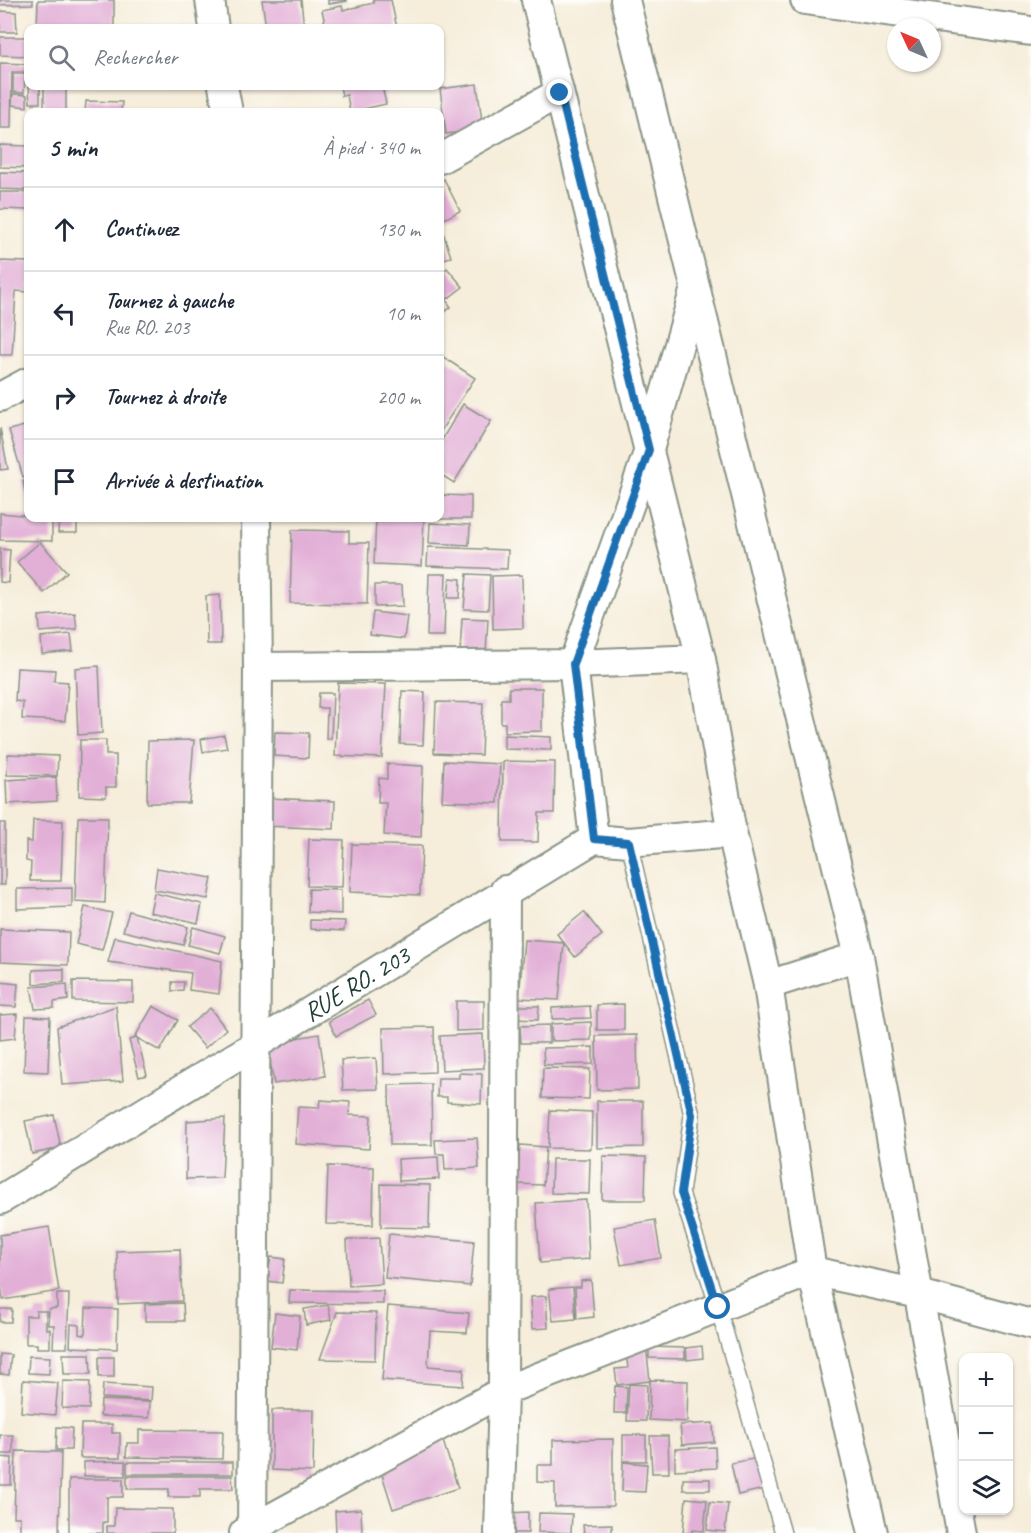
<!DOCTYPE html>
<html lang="fr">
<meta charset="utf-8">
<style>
:root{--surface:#fff;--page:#f2f2f3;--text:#1f2937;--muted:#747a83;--line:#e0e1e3}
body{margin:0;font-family:Caveat,sans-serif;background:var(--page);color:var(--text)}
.controls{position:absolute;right:18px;bottom:18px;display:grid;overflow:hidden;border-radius:12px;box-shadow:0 2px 4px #0004}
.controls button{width:54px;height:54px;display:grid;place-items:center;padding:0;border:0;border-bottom:2px solid var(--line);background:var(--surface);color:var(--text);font:30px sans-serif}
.compass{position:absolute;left:887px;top:18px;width:54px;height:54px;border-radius:50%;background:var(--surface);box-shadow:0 2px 4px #0004;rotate:314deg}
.stop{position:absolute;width:18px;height:18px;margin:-14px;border:4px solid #1f6fb2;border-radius:50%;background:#fff}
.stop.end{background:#1f6fb2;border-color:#fff;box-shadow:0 2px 6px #0008}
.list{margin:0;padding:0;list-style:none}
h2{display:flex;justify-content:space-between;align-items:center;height:78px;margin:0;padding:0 24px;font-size:26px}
h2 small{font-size:20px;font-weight:400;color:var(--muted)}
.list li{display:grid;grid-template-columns:39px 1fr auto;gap:18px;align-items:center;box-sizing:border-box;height:84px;padding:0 24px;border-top:2px solid var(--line)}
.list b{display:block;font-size:22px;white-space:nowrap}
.list p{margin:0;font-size:20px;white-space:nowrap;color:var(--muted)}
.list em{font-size:20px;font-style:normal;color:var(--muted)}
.icon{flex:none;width:33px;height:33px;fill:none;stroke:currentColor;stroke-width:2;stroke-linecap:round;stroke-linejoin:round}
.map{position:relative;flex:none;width:1031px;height:1533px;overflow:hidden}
.search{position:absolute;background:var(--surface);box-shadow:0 2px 4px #0004;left:24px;top:24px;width:420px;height:66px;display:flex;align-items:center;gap:15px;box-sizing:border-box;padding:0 21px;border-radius:12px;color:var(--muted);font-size:22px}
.panel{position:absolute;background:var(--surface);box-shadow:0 2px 4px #0004;left:24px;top:108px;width:420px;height:414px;border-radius:12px}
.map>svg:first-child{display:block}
</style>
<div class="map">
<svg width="1031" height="1533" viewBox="0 0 1031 1533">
<rect width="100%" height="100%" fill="#fdfcf7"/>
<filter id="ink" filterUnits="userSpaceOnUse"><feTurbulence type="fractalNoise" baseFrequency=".0167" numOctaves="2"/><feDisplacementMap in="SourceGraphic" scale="12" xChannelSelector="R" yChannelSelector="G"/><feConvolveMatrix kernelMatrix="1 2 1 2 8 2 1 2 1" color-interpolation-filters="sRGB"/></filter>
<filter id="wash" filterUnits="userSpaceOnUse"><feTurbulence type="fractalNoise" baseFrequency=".008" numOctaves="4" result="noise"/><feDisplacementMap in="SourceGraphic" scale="24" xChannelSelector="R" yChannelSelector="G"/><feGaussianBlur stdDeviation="1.35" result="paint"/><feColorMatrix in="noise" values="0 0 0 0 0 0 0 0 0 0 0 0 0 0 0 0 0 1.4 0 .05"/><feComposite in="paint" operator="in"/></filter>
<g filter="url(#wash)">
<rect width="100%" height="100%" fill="#f6edda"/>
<g id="blocks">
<g fill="#e2afd7">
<polygon points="0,0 33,0 33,4 0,5"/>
<polygon points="38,0 114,0 114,28 37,28"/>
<polygon points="262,0 301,0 304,28 266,28"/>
<polygon points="328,0 347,0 347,1 328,4"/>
<polygon points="373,0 391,0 397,28 326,28 322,10 342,6 343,10 374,3"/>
<polygon points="0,11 16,12 17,32 0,32"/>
<polygon points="0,37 28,37 28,56 0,55"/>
<polygon points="0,63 28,64 28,72 12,72 11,128 0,128"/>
<polygon points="13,74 25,74 24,93 13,92"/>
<polygon points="477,84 483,129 446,134 440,89"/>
<polygon points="29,86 40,86 40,103 30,103"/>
<rect x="44" y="86" width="22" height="26"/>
<polygon points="340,86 382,86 386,104 350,112 347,95 342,96"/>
<polygon points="13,94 27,95 27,107 12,105"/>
<polygon points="86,101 122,102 121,112 85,112"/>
<polygon points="0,145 28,146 28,168 0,167"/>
<polygon points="0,172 28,173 28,190 0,189"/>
<polygon points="444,179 460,211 440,221 440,182"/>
<polygon points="0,192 28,192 28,210 0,209"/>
<polygon points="442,229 451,257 440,260 440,230"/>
<polygon points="0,261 28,262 28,292 16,291 12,355 0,355"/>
<polygon points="447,268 463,287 446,300 451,307 440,316 440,274"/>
<polygon points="440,355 475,378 440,432"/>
<polygon points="463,404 491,421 454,483 440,474 440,443"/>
<polygon points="28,425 28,475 23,477 9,430"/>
<polygon points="0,428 8,469 0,470"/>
<polygon points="28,480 28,501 27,501 23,481"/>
<polygon points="440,495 471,496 471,519 440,519"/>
<polygon points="0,513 52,518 52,541 0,540"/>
<polygon points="59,518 77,518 77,533 58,533"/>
<polygon points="376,518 424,518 422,566 374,564"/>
<polygon points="430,523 470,525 469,545 429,543"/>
<polygon points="292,530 349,531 349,543 369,543 367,604 290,603"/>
<polygon points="40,542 67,572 44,593 17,562"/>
<polygon points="428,547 508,550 507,569 427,566"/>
<polygon points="0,549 10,550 8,583 0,582"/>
<polygon points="429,574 446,574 444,636 427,636"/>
<polygon points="467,574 490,575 488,610 464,609"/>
<polygon points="522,575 523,628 493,629 492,576"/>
<polygon points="450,578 461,579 460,598 448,598"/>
<polygon points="375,585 402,585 403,606 375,607"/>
<polygon points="220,595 221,644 207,644 206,596"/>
<polygon points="373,612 407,616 404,639 370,635"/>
<polygon points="75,613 77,629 40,632 39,616"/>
<polygon points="462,618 488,619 486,654 460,653"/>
<polygon points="71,634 73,651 42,654 41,637"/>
<polygon points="99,666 102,733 78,735 75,668"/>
<polygon points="17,668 55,670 54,681 68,682 65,721 22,719 23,702 15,701"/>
<polygon points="338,683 386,684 382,758 335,756"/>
<polygon points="509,688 542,688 542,731 505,732 505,723 501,723 501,699 509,699"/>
<polygon points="402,691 425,692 423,745 400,744"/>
<polygon points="319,693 333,693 331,739 326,739 327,708 318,708"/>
<polygon points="436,702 483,703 481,755 434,753"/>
<polygon points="275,732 309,733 308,758 274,756"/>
<polygon points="224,735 227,748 203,752 201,739"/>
<polygon points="504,735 551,737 551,750 504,749"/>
<polygon points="80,740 106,740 106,755 116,755 116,787 106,787 106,797 79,796"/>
<polygon points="194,740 189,803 147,803 148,741"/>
<polygon points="8,754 58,756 57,776 7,775"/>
<polygon points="444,761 500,764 498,803 442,801"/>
<polygon points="503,761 555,762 554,813 539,813 538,842 502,842"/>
<polygon points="387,764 423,766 421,837 384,835 386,803 378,803 379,778 387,779"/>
<polygon points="56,777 57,801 7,804 6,780"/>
<polygon points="267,798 335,801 334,829 266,826"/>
<polygon points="78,817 108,817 105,903 75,901"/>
<polygon points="33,820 63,821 61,881 30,881 31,862 26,861 26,841 32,842"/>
<rect x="0" y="823" width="5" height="62"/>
<polygon points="309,839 344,840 342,887 307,886"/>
<polygon points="352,844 422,846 420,895 350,892"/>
<polygon points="157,868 212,878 208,899 154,890"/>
<polygon points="72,888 72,907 17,909 17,889"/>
<polygon points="309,889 341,890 341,914 308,912"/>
<polygon points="154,893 202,904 198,923 150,912"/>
<polygon points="85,907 112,913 102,950 76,944"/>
<polygon points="129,911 188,927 183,945 123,931"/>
<polygon points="584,912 602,935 575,957 557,934"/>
<polygon points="310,920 345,921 344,931 310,929"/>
<polygon points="193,927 225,936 220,953 188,945"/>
<polygon points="0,929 69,932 68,965 0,962"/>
<polygon points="115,937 222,961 219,994 189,990 191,973 108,962"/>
<polygon points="524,940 564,943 559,1000 519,998"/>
<polygon points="64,969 64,982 33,984 33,970"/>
<polygon points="73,981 133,982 133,1002 73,1001"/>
<polygon points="0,982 18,984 16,1007 0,1006"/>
<polygon points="172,982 184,982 183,990 172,991"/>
<polygon points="67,984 68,1000 54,1002 54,1008 35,1009 31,987"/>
<polygon points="368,1000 376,1015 336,1036 329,1021"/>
<polygon points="456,1001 484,1001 484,1030 456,1031"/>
<polygon points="624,1004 624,1030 597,1030 597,1005"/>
<polygon points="116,1006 123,1081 62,1085 57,1027"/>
<polygon points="153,1006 178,1020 160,1051 135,1037"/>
<polygon points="516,1006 539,1006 538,1020 515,1019"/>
<polygon points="590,1006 591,1018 552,1019 552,1008"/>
<polygon points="210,1008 226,1029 205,1048 187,1027"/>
<polygon points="17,1014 15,1038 0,1040 0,1015"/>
<polygon points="26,1016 50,1017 48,1072 24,1071"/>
<polygon points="591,1022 591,1040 551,1041 551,1024"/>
<polygon points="549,1025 549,1043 521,1043 520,1026"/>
<polygon points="434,1027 435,1072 384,1074 383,1028"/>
<polygon points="319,1034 325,1076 274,1084 267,1043"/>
<polygon points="483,1034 484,1068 442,1070 440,1036"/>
<polygon points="637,1035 638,1089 597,1090 596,1036"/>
<polygon points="137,1038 147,1075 139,1077 129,1040"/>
<polygon points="593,1047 593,1064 544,1065 543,1048"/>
<polygon points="376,1058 378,1089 343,1090 341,1060"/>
<polygon points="543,1068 590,1069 589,1099 542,1098"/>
<polygon points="459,1073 482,1074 481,1104 447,1102 447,1097 437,1097 438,1078 459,1078"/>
<polygon points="431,1084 432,1145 390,1145 389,1085"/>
<polygon points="320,1100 350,1102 349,1115 371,1116 369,1149 295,1144 298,1107 319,1108"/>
<polygon points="597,1101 643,1101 643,1147 597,1148"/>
<polygon points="550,1110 592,1112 591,1149 548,1148"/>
<polygon points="54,1115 61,1148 32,1154 25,1121"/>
<polygon points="225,1118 222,1178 186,1179 187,1121"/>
<polygon points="477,1138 479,1168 445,1170 444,1154 436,1154 435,1140"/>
<polygon points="520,1145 546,1147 543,1185 517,1184"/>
<polygon points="603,1156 646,1157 645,1200 602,1200"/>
<polygon points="438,1157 439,1179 399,1181 398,1159"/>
<polygon points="552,1159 590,1159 589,1194 551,1193"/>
<polygon points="328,1166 374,1167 373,1225 326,1224"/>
<polygon points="381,1184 430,1185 429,1228 381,1227"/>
<polygon points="586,1200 589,1259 540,1263 536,1203"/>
<polygon points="655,1220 661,1258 621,1265 614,1227"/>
<polygon points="49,1227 59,1291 3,1300 0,1279 0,1235"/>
<polygon points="389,1234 474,1241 470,1286 385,1278"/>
<polygon points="379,1238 382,1284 349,1286 347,1240"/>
<polygon points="180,1249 182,1301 118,1304 117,1251"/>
<polygon points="271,1257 285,1259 282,1283 267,1281"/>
<polygon points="591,1280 594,1317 577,1319 575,1287 581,1287 581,1281"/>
<polygon points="573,1287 576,1319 553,1321 549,1289"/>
<polygon points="290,1290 383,1291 383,1304 289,1303"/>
<polygon points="57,1294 69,1294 67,1348 53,1348 54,1325 48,1325 49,1309 57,1308"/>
<polygon points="546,1296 548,1328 532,1329 530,1297"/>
<polygon points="183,1303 184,1321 145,1321 145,1304"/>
<polygon points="328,1305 331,1320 306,1325 304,1309"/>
<polygon points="388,1306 469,1313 467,1333 430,1331 428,1366 464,1369 463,1386 382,1380"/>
<polygon points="86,1308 118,1309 117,1349 70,1347 71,1324 79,1325 79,1334 85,1335"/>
<polygon points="0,1309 12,1309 11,1322 0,1322"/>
<polygon points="36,1311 46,1311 46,1329 50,1329 50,1348 37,1348 37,1344 26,1344 26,1316 36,1316"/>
<polygon points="337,1312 376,1313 375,1360 320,1359"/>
<polygon points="275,1313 300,1316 297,1350 271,1347"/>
<polygon points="646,1345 650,1381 617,1385 615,1369 628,1368 625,1347"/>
<polygon points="702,1346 703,1358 687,1360 686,1348"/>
<polygon points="649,1347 685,1348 685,1359 649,1358"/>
<polygon points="0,1354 11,1355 9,1375 0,1374"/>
<polygon points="63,1354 90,1354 91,1374 64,1374"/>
<polygon points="29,1356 50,1357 49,1374 28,1373"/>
<rect x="99" y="1357" width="15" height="20"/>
<polygon points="23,1380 58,1383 55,1415 21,1412"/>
<polygon points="650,1380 688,1381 687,1422 649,1420"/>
<polygon points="63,1381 90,1382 89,1409 62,1408"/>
<polygon points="103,1384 152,1387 151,1401 102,1398"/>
<polygon points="629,1384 647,1385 646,1421 627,1421"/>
<polygon points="615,1386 627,1387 626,1413 614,1413"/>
<polygon points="101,1400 150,1402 149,1418 100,1416"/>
<polygon points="272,1410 314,1410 313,1472 272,1470"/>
<polygon points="713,1423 714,1442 682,1445 680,1425"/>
<polygon points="81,1424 112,1424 112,1433 120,1433 120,1458 80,1458"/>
<polygon points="57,1427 72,1428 71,1450 56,1450"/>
<polygon points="139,1430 223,1431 222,1459 126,1457 127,1443 139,1443"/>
<rect x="0" y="1435" width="13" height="19"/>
<rect x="623" y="1435" width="23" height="26"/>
<polygon points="650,1436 668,1436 669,1473 652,1473"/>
<polygon points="613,1439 613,1506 555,1507 555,1483 537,1482 537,1465 553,1465 553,1440"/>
<polygon points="443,1441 458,1488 393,1509 378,1462"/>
<polygon points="715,1447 716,1468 675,1470 675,1449"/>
<polygon points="16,1451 61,1452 59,1533 20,1533 20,1517 14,1517"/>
<polygon points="0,1457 12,1458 11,1485 0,1485"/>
<polygon points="758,1458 764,1489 738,1495 731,1463"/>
<polygon points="125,1461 125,1476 84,1476 84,1462"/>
<rect x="127" y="1462" width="106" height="12"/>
<polygon points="623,1462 647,1464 645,1492 622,1491"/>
<polygon points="127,1476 232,1476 233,1489 200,1489 200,1497 168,1497 169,1489 127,1489"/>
<polygon points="69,1479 123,1479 123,1497 107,1497 107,1522 103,1522 103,1533 69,1533"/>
<rect x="683" y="1479" width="27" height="11"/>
<polygon points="686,1498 707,1500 704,1531 692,1530 692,1533 683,1533"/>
<polygon points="710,1502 728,1504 725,1532 707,1530"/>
<polygon points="115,1508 173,1509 173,1533 107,1533 107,1526 114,1526"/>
<polygon points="361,1509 362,1533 336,1533 335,1511"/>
<polygon points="528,1512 528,1533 509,1533 509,1513"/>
<polygon points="539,1513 572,1514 571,1533 538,1532"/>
<polygon points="612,1524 612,1533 584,1533 583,1525"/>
</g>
</g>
</g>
<g filter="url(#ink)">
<use href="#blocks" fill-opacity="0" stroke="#8a9587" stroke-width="1.5"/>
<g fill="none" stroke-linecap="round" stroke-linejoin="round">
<g stroke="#8a9587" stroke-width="18">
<polyline id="lane" points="629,842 692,1115 681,1193 718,1307 783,1533"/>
</g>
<g stroke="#8a9587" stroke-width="32">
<g id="street">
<polyline points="210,0 214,28"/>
<polyline points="536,0 701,659 732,833 768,985 812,1271 873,1533"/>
<polyline points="625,0 859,956 961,1533"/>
<polyline points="805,0 1031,31"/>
<polyline points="223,86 228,112"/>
<polyline points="440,159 559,93"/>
<polyline points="0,397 28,382"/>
<polyline points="258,667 573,664 701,659"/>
<polyline points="594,839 573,664 649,450 695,288"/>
<polyline points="768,985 859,956"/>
<path id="s1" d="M 0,1200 L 594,839 L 629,842 L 732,833"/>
<polyline points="244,1533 503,1391 812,1271 919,1294 1031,1324"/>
<polyline points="252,1533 258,667 256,518"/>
<polyline points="499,1533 503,1391 505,890"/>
</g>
</g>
<use href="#lane" stroke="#fff" stroke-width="15"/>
<use href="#street" stroke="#fff" stroke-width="28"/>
</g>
</g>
<g fill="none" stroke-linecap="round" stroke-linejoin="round" filter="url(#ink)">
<polyline stroke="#1f6fb2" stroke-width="8" points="560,93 649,450 573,664 594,839 629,842 692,1115 681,1193 718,1307"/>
</g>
<g text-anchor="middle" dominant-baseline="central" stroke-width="4.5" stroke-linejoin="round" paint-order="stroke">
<g font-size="26" fill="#1f3d34" stroke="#fdfcf7">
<text stroke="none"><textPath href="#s1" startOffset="417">RUE RO. 203</textPath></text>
</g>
</g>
</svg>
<div class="controls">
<button>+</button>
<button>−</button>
<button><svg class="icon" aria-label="layers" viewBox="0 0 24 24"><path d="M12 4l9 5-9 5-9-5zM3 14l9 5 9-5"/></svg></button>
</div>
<svg class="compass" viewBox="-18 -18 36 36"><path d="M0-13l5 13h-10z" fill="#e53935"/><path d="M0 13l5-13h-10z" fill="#747a83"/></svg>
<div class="stop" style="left:718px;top:1307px"></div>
<div class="stop end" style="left:560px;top:93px"></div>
<div class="search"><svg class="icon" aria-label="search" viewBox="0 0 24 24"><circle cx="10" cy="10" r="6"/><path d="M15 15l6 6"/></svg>Rechercher</div>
<section class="panel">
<h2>5 min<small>À pied · 340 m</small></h2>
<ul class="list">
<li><svg class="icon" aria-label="ahead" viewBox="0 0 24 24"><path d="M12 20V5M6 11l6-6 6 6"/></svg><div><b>Continuez</b></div><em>130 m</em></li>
<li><svg class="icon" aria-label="left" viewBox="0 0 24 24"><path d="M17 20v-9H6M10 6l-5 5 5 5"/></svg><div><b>Tournez à gauche</b><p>Rue RO. 203</p></div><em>10 m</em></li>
<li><svg class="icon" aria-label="right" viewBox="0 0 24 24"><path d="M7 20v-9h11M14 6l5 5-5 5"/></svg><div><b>Tournez à droite</b></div><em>200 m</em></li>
<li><svg class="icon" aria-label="arrive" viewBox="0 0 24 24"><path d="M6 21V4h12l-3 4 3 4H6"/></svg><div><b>Arrivée à destination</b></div></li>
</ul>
</section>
</div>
